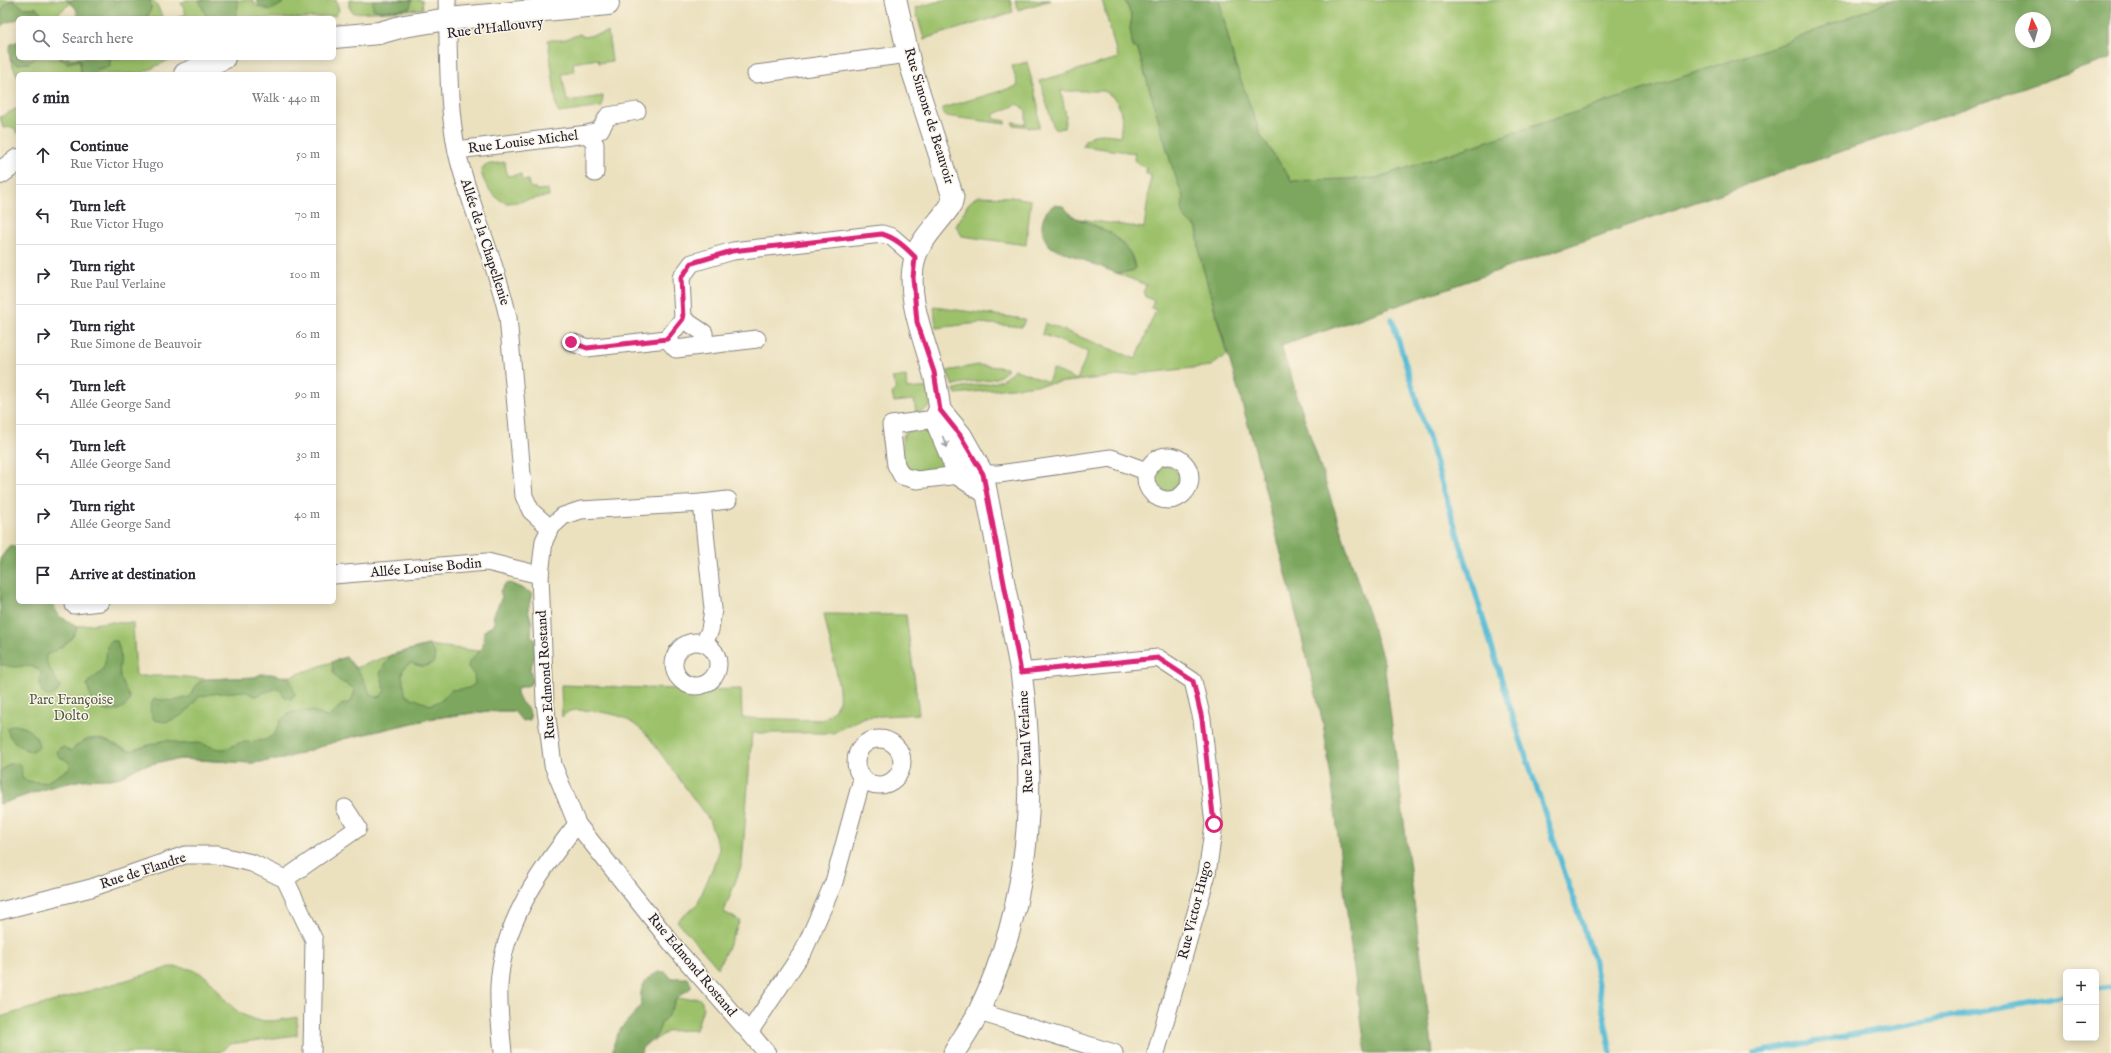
<!DOCTYPE html>
<meta charset="utf-8">
<style>
:root{--surface:#fff;--page:#f7f7f7;--text:#2b2b33;--muted:#7c7c81;--line:#e1e1e2}
body{margin:0;font-family:"IM FELL English",serif;background:var(--page);color:var(--text)}
.controls{position:absolute;right:12px;bottom:12px;display:grid;overflow:hidden;border-radius:6px;box-shadow:0 2px 10px #0003}
.controls button{width:36px;height:36px;display:grid;place-items:center;padding:0;border:0;border-bottom:1px solid var(--line);background:var(--surface);color:var(--text);font:20px sans-serif}
.compass{position:absolute;left:2015px;top:12px;width:36px;height:36px;border-radius:50%;background:var(--surface);box-shadow:0 2px 10px #0003;rotate:355deg}
.stop{position:absolute;width:12px;height:12px;margin:-9px;border:3px solid #db2777;border-radius:50%;background:#fff}
.stop.end{background:#db2777;border-color:#fff;box-shadow:0 1px 4px #0008}
.list{margin:0;padding:0;list-style:none}
h2{display:flex;justify-content:space-between;align-items:center;height:52px;margin:0;padding:0 16px;font-size:17px}
h2 small{font-size:13px;font-weight:400;color:var(--muted)}
.list li{display:grid;grid-template-columns:26px 1fr auto;gap:12px;align-items:center;box-sizing:border-box;height:60px;padding:0 16px;border-top:1px solid var(--line)}
.list b{display:block;font-size:15px;white-space:nowrap}
.list p{margin:0;font-size:13px;white-space:nowrap;color:var(--muted)}
.list em{font-size:13px;font-style:normal;color:var(--muted)}
.icon{flex:none;width:22px;height:22px;fill:none;stroke:currentColor;stroke-width:2;stroke-linecap:round;stroke-linejoin:round}
.map{position:relative;flex:none;width:2111px;height:1053px;overflow:hidden}
.search{position:absolute;background:var(--surface);box-shadow:0 2px 10px #0003;left:16px;top:16px;width:320px;height:44px;display:flex;align-items:center;gap:10px;box-sizing:border-box;padding:0 14px;border-radius:6px;color:var(--muted);font-size:15px}
.panel{position:absolute;background:var(--surface);box-shadow:0 2px 10px #0003;left:16px;top:72px;width:320px;height:532px;border-radius:6px}
.map>svg:first-child{display:block}
</style>
<div class="map">
<svg width="2111" height="1053" viewBox="0 0 2111 1053">
<rect width="100%" height="100%" fill="#fcf5e5"/>
<filter id="ink" filterUnits="userSpaceOnUse"><feTurbulence type="fractalNoise" baseFrequency=".025" numOctaves="2"/><feDisplacementMap in="SourceGraphic" scale="8" xChannelSelector="R" yChannelSelector="G"/><feConvolveMatrix kernelMatrix="1 2 1 2 8 2 1 2 1" color-interpolation-filters="sRGB"/></filter>
<filter id="wash" filterUnits="userSpaceOnUse"><feTurbulence type="fractalNoise" baseFrequency=".012" numOctaves="4" result="noise"/><feDisplacementMap in="SourceGraphic" scale="16" xChannelSelector="R" yChannelSelector="G"/><feGaussianBlur stdDeviation="0.9" result="paint"/><feColorMatrix in="noise" values="0 0 0 0 0 0 0 0 0 0 0 0 0 0 0 0 0 1.4 0 .05"/><feComposite in="paint" operator="in"/></filter>
<g filter="url(#wash)">
<rect width="100%" height="100%" fill="#ebe1bf"/>
<g fill="#9cc16b" stroke="#5f7253">
<polygon points="0,0 66,0 71,3 52,18 45,18 37,8 24,8 13,0 0,15"/>
<polygon points="150,0 156,3 163,18 140,18 148,15 151,8"/>
<polygon points="186,0 253,0 256,5 265,10 282,4 283,0 336,0 339,10 336,15 305,18 177,18 186,14 181,3"/>
<polygon points="349,0 422,0 423,9 353,13 349,7"/>
<polygon points="943,0 1010,0 1013,12 924,39 915,8"/>
<polygon points="1015,0 1051,0 1018,10"/>
<path d="M 1102,0 L 1125,0 L 1132,17 L 1130,29 L 1133,47 L 1138,50 L 1172,166 L 1183,197 L 1182,212 L 1186,219 L 1197,228 L 1200,257 L 1227,355 L 1211,366 L 956,394 L 954,390 C 975,381 999,390 1014,369 L 1048,382 L 1053,369 L 1077,380 L 1088,352 L 1042,334 L 1045,323 L 1136,359 L 1156,310 L 1151,308 L 1154,301 L 1146,297 L 1144,291 L 1146,285 L 1116,273 L 1131,272 L 1135,268 C 1132,241 1102,228 1080,219 L 1144,228 L 1151,175 L 1146,174 L 1146,167 L 1139,165 L 1134,160 L 1135,153 L 1082,146 C 1089,130 1106,134 1120,136 C 1123,117 1123,101 1104,91 L 1061,91 L 1066,116 L 1064,128 L 1054,129 L 1040,81 L 1118,58 Z"/>
<polygon points="1219,0 1892,0 1785,43 1376,178 1292,181 1261,136 1234,61"/>
<polygon points="608,32 612,61 599,63 598,59 573,63 574,72 562,74 567,101 603,96 602,107 559,113 557,110 548,40 563,40 580,34 584,37"/>
<polygon points="35,58 80,60 81,74 18,74 18,78 10,59 16,64 29,63"/>
<polygon points="109,58 173,58 140,74 95,74 97,69 105,69 111,61"/>
<polygon points="1027,62 1038,105 1039,128 1013,125 1013,122 1026,124 1026,111 1018,104 993,115 995,119 1006,121 1006,124 945,116 942,108 1018,86 1012,66"/>
<polygon points="18,108 18,134 13,127 3,128 0,117"/>
<path d="M 505,162 L 507,176 L 521,174 L 522,181 L 528,180 L 530,188 L 536,188 L 537,190 L 548,189 L 549,196 C 543,197 509,204 506,203 C 493,198 483,184 481,170 L 485,165 Z"/>
<polygon points="977,196 1011,197 1031,200 1026,245 962,236 956,226 968,204"/>
<polygon points="934,307 1025,319 1022,327 979,323 936,328"/>
<path d="M 978,365 L 1008,368 C 998,386 970,378 953,386 L 947,371 Z"/>
<polygon points="906,376 907,389 930,387 930,406 923,411 916,413 914,400 894,402 892,394 896,388 892,378"/>
<path d="M 931,428 L 947,467 L 918,471 L 909,469 C 902,464 901,443 904,434 L 911,430 Z"/>
<circle cx="1166" cy="478" r="13"/>
<path d="M 824,614 L 906,615 L 919,714 L 864,717 L 833,733 L 752,733 L 742,864 L 724,912 L 740,921 L 718,968 L 677,921 L 697,905 L 718,855 L 719,847 L 709,820 L 648,736 C 640,728 632,722 622,717 C 612,713 580,708 570,711 C 567,712 564,715 562,717 L 561,685 L 703,690 L 741,689 L 742,718 L 822,720 C 829,716 836,709 839,701 C 842,688 827,631 824,614 Z"/>
<polygon points="108,622 133,623 136,676 174,676 208,679 292,676 346,657 355,668 397,653 428,645 512,655 515,711 489,711 434,718 343,739 283,759 251,763 181,759 159,762 51,787 0,804 0,636"/>
<path d="M 171,967 C 220,966 213,1002 248,1017 C 262,1024 282,1020 297,1017 L 297,1035 L 230,1044 L 219,1053 L 0,1053 L 0,1017 Z"/>
<path d="M 698,998 L 702,1001 L 703,1008 L 696,1030 L 669,1031 L 653,1041 C 658,1034 658,1027 663,1021 C 668,1013 673,1008 676,999 Z"/>
</g>
<g fill="#7da75f" stroke="#50644d" fill-rule="evenodd">
<path d="M 13,0 L 24,8 L 37,8 L 45,18 L 27,18 L 22,16 C 12,24 8,19 0,27 C 0,15 1,4 13,0 Z"/>
<path d="M 66,0 L 150,0 L 151,8 L 148,16 L 140,18 L 77,18 C 79,9 73,5 66,0 Z"/>
<polygon points="199,0 237,0 238,6 235,18 207,18"/>
<polygon points="257,0 283,0 282,4 271,10 259,6"/>
<polygon points="373,0 412,0 410,8 381,11 373,9"/>
<path d="M 1125,0 L 1219,0 L 1234,61 L 1261,136 L 1292,181 L 1376,178 L 1785,43 L 1892,0 L 2111,0 L 2111,58 L 1281,346 L 1384,662 L 1433,1053 L 1366,1053 L 1352,956 L 1333,793 L 1323,723 L 1255,449 L 1200,257 L 1197,228 L 1186,219 L 1182,212 L 1183,197 L 1172,166 L 1138,50 L 1133,47 L 1130,29 L 1132,17 ZM 2021,18 L 2045,18 L 2045,42 L 2021,42 Z"/>
<polygon points="18,41 18,58 35,58 29,63 16,64 10,59 9,49 11,44"/>
<polygon points="58,58 109,58 110,67 97,69 95,74 81,74 80,60 68,63"/>
<path d="M 1054,205 L 1063,206 L 1072,216 L 1113,234 L 1131,255 L 1135,269 L 1131,272 L 1116,273 L 1051,247 C 1039,236 1038,214 1054,205 Z"/>
<path d="M 10,545 L 18,547 L 18,602 L 54,602 C 55,622 68,616 77,628 C 74,641 57,650 46,655 C 45,666 56,677 60,688 C 54,699 42,699 40,685 C 40,681 41,676 41,672 C 32,663 24,667 13,667 C 8,667 5,664 0,665 L 0,559 Z"/>
<path d="M 510,583 L 532,593 L 528,610 L 532,623 L 531,635 L 535,639 L 535,656 L 530,669 L 533,680 L 530,685 L 517,688 C 515,705 533,705 530,720 L 522,721 L 514,711 L 489,711 L 434,718 L 343,739 L 283,759 L 251,763 L 181,759 L 159,762 L 139,767 L 121,777 L 110,779 L 81,780 L 51,787 L 0,804 L 0,771 L 9,764 L 18,763 L 21,766 L 22,778 C 29,784 37,780 45,783 L 69,769 L 71,765 L 66,760 L 59,757 L 57,753 L 59,748 L 63,747 L 71,751 C 92,729 106,741 129,751 L 166,740 L 173,741 L 180,744 L 199,743 L 218,749 L 225,749 L 239,743 L 265,740 L 274,735 L 281,720 L 290,713 L 303,710 L 313,711 L 328,718 L 341,705 L 351,702 L 355,690 C 344,679 333,686 332,662 L 346,657 L 360,673 L 371,695 L 376,697 L 381,696 L 385,690 L 380,673 L 390,656 L 428,645 L 435,654 L 434,662 C 426,668 420,667 411,663 C 395,670 406,683 405,695 L 430,705 L 442,700 L 451,690 L 469,688 L 475,684 L 474,675 L 468,667 L 469,662 L 483,647 L 484,631 L 495,624 L 493,616 L 502,597 L 500,591 L 505,584 Z"/>
<path d="M 111,641 L 117,641 C 124,659 118,661 120,676 C 121,683 128,692 130,700 C 123,712 107,716 96,705 C 91,699 89,692 87,685 C 91,678 94,678 99,674 C 107,666 106,654 107,645 Z"/>
<path d="M 261,674 L 271,674 L 290,678 L 295,695 L 291,699 L 284,697 L 281,690 L 277,688 L 255,696 L 244,691 L 212,694 L 199,697 L 184,714 L 175,719 L 165,722 L 154,720 C 150,712 148,708 154,699 L 174,701 L 189,697 L 199,682 L 208,679 L 255,677 Z"/>
<path d="M 13,725 C 25,725 38,734 39,747 L 30,752 C 20,746 9,741 7,728 Z"/>
<path d="M 659,972 L 666,972 L 671,978 L 688,978 L 692,987 L 676,999 L 668,1016 L 662,1021 L 657,1035 L 642,1048 L 641,1053 L 613,1053 C 613,1030 629,1022 641,1005 C 639,989 643,979 659,972 Z"/>
</g>
<g fill="none" stroke-linecap="round" stroke-linejoin="round">
<g stroke="#58bcd6" stroke-width="5.5">
<polyline points="1392,319 1513,717 1593,958 1611,1053"/>
<polyline points="2096,989 2111,987"/>
<polyline points="1754,1053 2066,995"/>
</g>
</g>
</g>
<g filter="url(#ink)">
<g fill="none" stroke-linecap="round" stroke-linejoin="round">
<g stroke="#86827d" stroke-width="19">
<g id="minor">
<path d="M 447,0 C 449,50 447,103 457,152 C 470,208 496,261 508,317 L 524,496 L 531,511 L 550,528"/>
<polyline points="756,74 908,54"/>
<polyline points="588,134 600,130 608,116 637,111"/>
<polyline points="457,150 588,134 595,144 595,173"/>
<polyline points="683,319 704,333 705,344"/>
<polyline points="667,339 676,349 757,339"/>
<polyline points="571,342 587,348 667,339 683,319 681,278 692,263 733,251 882,234 892,237 915,257"/>
<polyline points="935,419 891,425 896,465 902,476 917,480 959,475"/>
<circle cx="1168" cy="478" r="22"/>
<polyline points="983,474 999,474 1111,458 1146,471"/>
<polyline points="702,503 728,500"/>
<polyline points="334,575 487,562 540,575"/>
<polyline points="74,605 100,602"/>
<circle cx="696" cy="664" r="22"/>
<polyline points="704,643 710,630 713,609 702,503 581,510 563,516 550,528 544,541 540,575 545,702 553,765 577,824 677,950 767,1053"/>
<polyline points="1021,672 1158,658 1193,681 1202,719 1214,824 1207,874 1156,1053"/>
<circle cx="879" cy="762" r="23"/>
<polyline points="285,879 358,828 345,808"/>
<polyline points="0,911 91,888 185,855 217,855 252,863 285,879 314,940 312,1053"/>
<polyline points="979,1012 1114,1053"/>
<polyline points="750,1031 804,950 834,882 862,779"/>
<path d="M 503,1053 C 501,1031 498,1008 499,986 C 502,923 540,871 577,824"/>
</g>
</g>
<g stroke="#86827d" stroke-width="23">
<g id="tertiary">
<path d="M 896,0 L 911,67 L 953,197 L 951,205 C 941,220 919,241 915,258 C 905,294 923,336 933,371 C 937,383 938,397 940,410"/>
<polyline points="939,410 935,419 959,475 985,492"/>
<path d="M 940,410 L 961,435 L 983,474 L 1021,672 C 1037,790 1031,903 979,1011 C 972,1026 962,1039 954,1053"/>
</g>
</g>
<g stroke="#86827d" stroke-width="24">
<g id="secondary">
<polyline points="334,37 379,33 404,26 448,19 608,4"/>
<polyline points="185,74 224,58"/>
<polyline points="0,173 18,160"/>
</g>
</g>
<use href="#minor" stroke="#fff" stroke-width="17"/>
<use href="#tertiary" stroke="#fff" stroke-width="21"/>
<use href="#secondary" stroke="#fff" stroke-width="22"/>
</g>
<defs><path id="oneway-shaft" d="M-6 0H5M1.5-3L5.5 0L1.5 3" fill="none" stroke-width="1.6" stroke-linecap="round" stroke-linejoin="round"/></defs>
<use stroke="#9c9ca7" href="#oneway-shaft" transform="translate(945 442) rotate(67)"/>
</g>
<g fill="none" stroke-linecap="round" stroke-linejoin="round" filter="url(#ink)">
<path stroke="#db2777" stroke-width="5" d="M 571,342 L 587,348 L 667,339 L 683,319 L 681,278 L 692,263 L 732,251 L 882,234 C 896,238 905,247 915,257 L 913,278 L 917,322 L 934,372 L 940,410 L 960,435 L 983,474 L 1021,672 L 1158,658 L 1193,681 L 1202,719 L 1214,824"/>
</g>
<g text-anchor="middle" dominant-baseline="central" stroke-width="3" stroke-linejoin="round" paint-order="stroke">
<g font-size="14" fill="#22223b" stroke="#fcf5e5">
<text transform="translate(495 28) rotate(-7)">Rue d'Hallouvry</text>
<text transform="translate(929 116) rotate(73)">Rue Simone de Beauvoir</text>
<text transform="translate(523 142) rotate(-7)">Rue Louise Michel</text>
<text transform="translate(485 242) rotate(72)">Allée de la Chapellenie</text>
<text transform="translate(426 568) rotate(-5)">Allée Louise Bodin</text>
<text transform="translate(546 675) rotate(-94)">Rue Edmond Rostand</text>
<text transform="translate(1026 742) rotate(-93)">Rue Paul Verlaine</text>
<text transform="translate(143 871) rotate(-18)">Rue de Flandre</text>
<text transform="translate(1195 910) rotate(-76)">Rue Victor Hugo</text>
<text transform="translate(692 965) rotate(50)">Rue Edmond Rostand</text>
</g>
<g font-size="14" fill="#4d5a4c" stroke="#fcf5e5">
<text x="71" y="700">Parc Françoise<tspan x="71" dy="16">Dolto</tspan></text>
</g>
</g>
</svg>
<div class="controls">
<button>+</button>
<button>−</button>
</div>
<svg class="compass" viewBox="-18 -18 36 36"><path d="M0-13l5 13h-10z" fill="#e53935"/><path d="M0 13l5-13h-10z" fill="#7c7c81"/></svg>
<div class="stop" style="left:1214px;top:824px"></div>
<div class="stop end" style="left:571px;top:342px"></div>
<div class="search"><svg class="icon" aria-label="search" viewBox="0 0 24 24"><circle cx="10" cy="10" r="6"/><path d="M15 15l6 6"/></svg>Search here</div>
<section class="panel">
<h2>6 min<small>Walk · 440 m</small></h2>
<ul class="list">
<li><svg class="icon" aria-label="ahead" viewBox="0 0 24 24"><path d="M12 20V5M6 11l6-6 6 6"/></svg><div><b>Continue</b><p>Rue Victor Hugo</p></div><em>50 m</em></li>
<li><svg class="icon" aria-label="left" viewBox="0 0 24 24"><path d="M17 20v-9H6M10 6l-5 5 5 5"/></svg><div><b>Turn left</b><p>Rue Victor Hugo</p></div><em>70 m</em></li>
<li><svg class="icon" aria-label="right" viewBox="0 0 24 24"><path d="M7 20v-9h11M14 6l5 5-5 5"/></svg><div><b>Turn right</b><p>Rue Paul Verlaine</p></div><em>100 m</em></li>
<li><svg class="icon" aria-label="right" viewBox="0 0 24 24"><path d="M7 20v-9h11M14 6l5 5-5 5"/></svg><div><b>Turn right</b><p>Rue Simone de Beauvoir</p></div><em>60 m</em></li>
<li><svg class="icon" aria-label="left" viewBox="0 0 24 24"><path d="M17 20v-9H6M10 6l-5 5 5 5"/></svg><div><b>Turn left</b><p>Allée George Sand</p></div><em>90 m</em></li>
<li><svg class="icon" aria-label="left" viewBox="0 0 24 24"><path d="M17 20v-9H6M10 6l-5 5 5 5"/></svg><div><b>Turn left</b><p>Allée George Sand</p></div><em>30 m</em></li>
<li><svg class="icon" aria-label="right" viewBox="0 0 24 24"><path d="M7 20v-9h11M14 6l5 5-5 5"/></svg><div><b>Turn right</b><p>Allée George Sand</p></div><em>40 m</em></li>
<li><svg class="icon" aria-label="arrive" viewBox="0 0 24 24"><path d="M6 21V4h12l-3 4 3 4H6"/></svg><div><b>Arrive at destination</b></div></li>
</ul>
</section>
</div>
